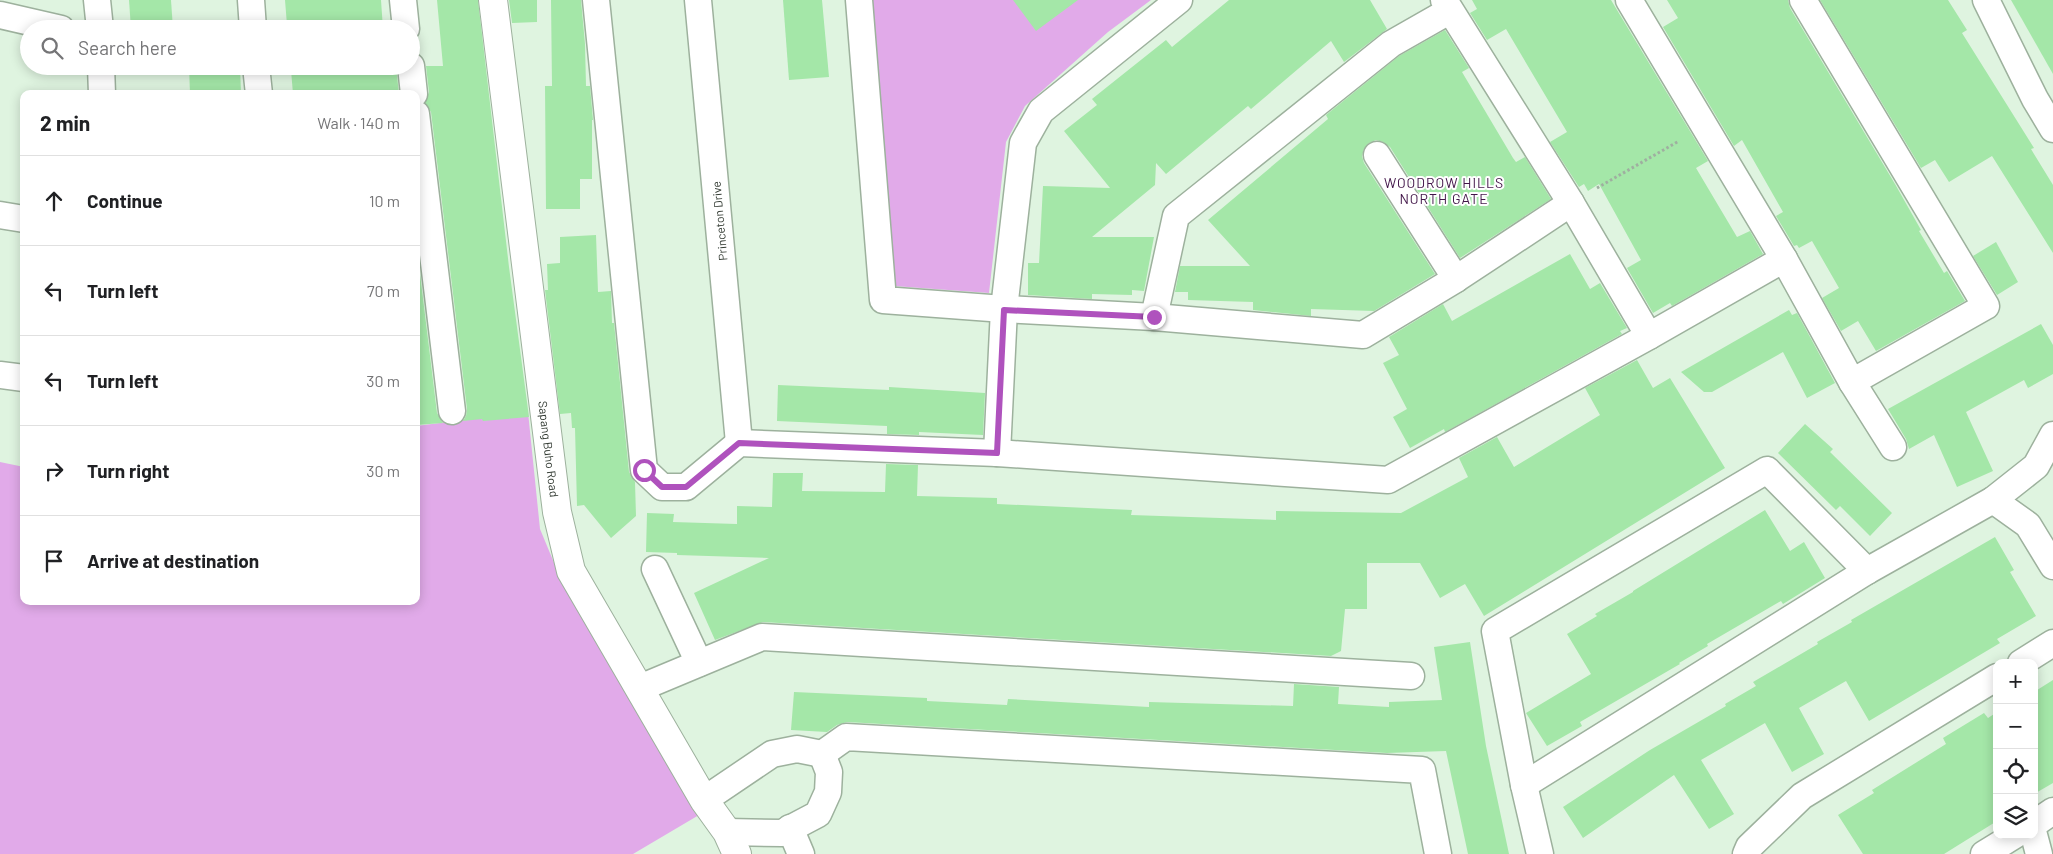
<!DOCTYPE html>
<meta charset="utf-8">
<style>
:root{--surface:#fff;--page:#f2f2f2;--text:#202124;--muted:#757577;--line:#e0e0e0}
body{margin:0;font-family:Barlow,sans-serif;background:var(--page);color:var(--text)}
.controls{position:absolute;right:15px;bottom:15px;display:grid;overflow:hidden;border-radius:10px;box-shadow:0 2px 12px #0003}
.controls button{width:45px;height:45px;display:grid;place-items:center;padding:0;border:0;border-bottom:1px solid var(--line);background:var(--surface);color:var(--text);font:25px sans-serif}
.stop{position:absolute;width:15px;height:15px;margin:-11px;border:4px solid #af52bd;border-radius:50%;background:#fff}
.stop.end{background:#af52bd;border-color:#fff;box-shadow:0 1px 5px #0008}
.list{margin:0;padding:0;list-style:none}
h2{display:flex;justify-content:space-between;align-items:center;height:65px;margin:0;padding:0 20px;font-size:21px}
h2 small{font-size:16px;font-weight:400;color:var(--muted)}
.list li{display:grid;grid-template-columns:32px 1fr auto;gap:15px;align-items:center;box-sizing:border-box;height:90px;padding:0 20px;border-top:1px solid var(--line)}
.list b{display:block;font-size:19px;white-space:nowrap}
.list em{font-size:16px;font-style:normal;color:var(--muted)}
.icon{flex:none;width:28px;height:28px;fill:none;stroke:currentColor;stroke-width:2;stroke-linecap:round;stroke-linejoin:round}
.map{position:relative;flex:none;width:2053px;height:854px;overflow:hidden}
.search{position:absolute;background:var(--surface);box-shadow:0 2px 12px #0003;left:20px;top:20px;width:400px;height:55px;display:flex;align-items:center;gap:12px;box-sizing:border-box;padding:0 18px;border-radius:28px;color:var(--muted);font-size:19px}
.panel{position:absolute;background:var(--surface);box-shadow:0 2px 12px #0003;left:20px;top:90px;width:400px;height:515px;border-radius:10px}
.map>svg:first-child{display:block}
</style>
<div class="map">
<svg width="2053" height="854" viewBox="0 0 2053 854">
<rect width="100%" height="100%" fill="#dff4e0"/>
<g fill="#e1aae9">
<polygon points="871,0 1151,0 1108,32 1025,106 1006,142 989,293 894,286"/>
<polygon points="528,412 540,529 562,582 699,815 633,854 0,854 0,462 24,467 24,601 416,601 416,426"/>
</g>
<g fill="#a4e7a8">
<polygon points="129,0 171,0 173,29 131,29"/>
<polygon points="285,0 381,0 383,29 285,29 284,25 287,25"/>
<polygon points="437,0 478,0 509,267 529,417 483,421 482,419 463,421 466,416 467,409 431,112 425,103 429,92 426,66 443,66"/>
<polygon points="509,0 537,0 537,22 512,23"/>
<polygon points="551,0 581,0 585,44 586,86 590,86 593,120 592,120 592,179 580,179 580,209 546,209 545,86 552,86"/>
<polygon points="783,0 822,0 829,77 789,80"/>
<polygon points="1013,0 1078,0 1036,31"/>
<polygon points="1229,0 1370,0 1387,29 1344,62 1331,41 1251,109 1248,106 1166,174 1156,163 1155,185 1092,237 1154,237 1144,291 1132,290 1132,295 1092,294 1092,299 1028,295 1028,263 1039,263 1043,186 1110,188 1064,131 1097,105 1092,99 1112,83 1166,40 1172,47"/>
<polygon points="1472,0 1611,0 1708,161 1696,168 1737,237 1750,231 1763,254 1672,306 1670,303 1653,313 1627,268 1641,260 1599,184 1588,191 1584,184 1579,187 1550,142 1567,132 1506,29 1487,40 1470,13 1477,9"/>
<polygon points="1667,0 1788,0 1790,8 1895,184 1921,230 1919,231 1944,273 1947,271 1965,301 1876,351 1858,321 1841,331 1822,298 1839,288 1812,241 1799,248 1797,245 1794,246 1776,216 1783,212 1742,140 1734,146 1663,27 1678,18"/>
<polygon points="1820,0 1948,0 1967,30 1962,33 2034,148 2031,149 2053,185 2053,253 1992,156 1949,182 1935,160 1921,168"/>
<polygon points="2011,0 2053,0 2053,74"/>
<polygon points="1445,30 1469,68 1462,72 1513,158 1516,162 1525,157 1551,199 1460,258 1390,147 1383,142 1376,140 1369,143 1364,149 1362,156 1364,163 1435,274 1374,311 1311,309 1311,316 1253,310 1253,302 1188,300 1188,292 1175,292 1180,266 1250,266 1208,220 1328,119 1326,115 1399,56"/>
<polygon points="189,66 240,66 241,94 190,94"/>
<polygon points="288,66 396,66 399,94 293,94 291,70 288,70"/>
<polygon points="596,235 598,292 611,291 612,323 614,323 629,472 635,482 636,516 611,538 584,505 577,506 575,428 572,428 571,413 560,414 545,290 548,290 547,264 560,263 560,237"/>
<polygon points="416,241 437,413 443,423 416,425"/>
<polygon points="1996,242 2018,282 1997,295 1973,256"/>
<polygon points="1570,254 1590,289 1600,283 1627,328 1620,331 1622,334 1445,432 1444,429 1410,448 1393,417 1407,409 1383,363 1399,355 1389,337 1443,304 1452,321"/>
<polygon points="1789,310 1792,315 1797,313 1835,383 1807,398 1783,352 1712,392 1704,392 1681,372"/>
<polygon points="2041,324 2053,345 2053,374 2028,388 2024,380 1966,412 1993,471 1957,487 1934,435 1909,449 1906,439 1888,409"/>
<polygon points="1637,360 1653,388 1670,378 1725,468 1484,616 1465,584 1440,598 1420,563 1367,563 1367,609 1345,609 1341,651 1331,656 763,622 715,640 694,593 769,558 677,555 677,553 646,552 647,513 674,514 673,522 737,524 737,506 772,507 773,473 803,473 802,491 885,492 886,464 918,465 917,496 997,498 997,504 1132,510 1131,515 1276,520 1276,511 1401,513 1468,477 1459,458 1497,437 1514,467 1600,415 1585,388"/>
<polygon points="778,385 889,390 889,387 985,393 983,435 919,432 919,435 887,434 887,426 777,421"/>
<polygon points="1805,424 1833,449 1830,452 1892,513 1870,536 1840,506 1836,510 1778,453"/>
<polygon points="1765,510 1790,551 1804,542 1825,578 1783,604 1781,601 1707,644 1708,646 1679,663 1680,664 1580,722 1582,726 1547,746 1526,713 1591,674 1567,634 1597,616 1595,614 1633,592 1633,591"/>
<polygon points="1995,537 2014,570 2010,572 2036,616 1997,639 2000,643 1869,721 1846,681 1799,708 1824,754 1792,772 1765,723 1701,760 1734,814 1709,829 1674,775 1583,838 1563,807 1650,750 1726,706 1725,704 1756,686 1753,682 1818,644 1817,642 1852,622 1851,620"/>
<polygon points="1470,642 1486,746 1509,854 1468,854 1446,751 1387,753 847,722 837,725 827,732 791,730 794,692 927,698 927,701 1007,705 1008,699 1149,707 1149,702 1293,706 1294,684 1339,687 1338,704 1389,707 1389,702 1442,700 1434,647"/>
<polygon points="2053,680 2053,783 2034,794 2034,692"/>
<polygon points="1997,712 1997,821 1944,854 1863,854 1838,815 1874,793 1872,790 1946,744 1943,738 1984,713 1988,718"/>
</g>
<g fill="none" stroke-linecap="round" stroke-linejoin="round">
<g stroke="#9db19d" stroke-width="29">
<g id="minor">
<polyline points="97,0 100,29"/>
<polyline points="251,0 253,29"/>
<polyline points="403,0 406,29"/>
<polyline points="596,0 644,470 662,487 686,487 739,443 997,453 1388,480 1649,336 1784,259"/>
<polyline points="698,0 739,443"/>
<polyline points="859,0 883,300 1004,309 1154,317 1363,335 1456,279 1571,203"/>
<polyline points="1444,0 1571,203 1649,336"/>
<polyline points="1629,0 1784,259 1852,382 1893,447"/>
<polyline points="1803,0 1986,306 1852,382"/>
<polyline points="1986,0 2035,99 2053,129"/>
<polyline points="0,15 61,29"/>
<polyline points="101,66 102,94"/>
<polyline points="256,66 259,94"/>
<polyline points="411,66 414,94"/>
<polyline points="416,114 452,411"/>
<polyline points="1377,155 1456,279"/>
<polyline points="0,215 24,219"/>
<polyline points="1154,317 1176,216 1391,44 1449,11"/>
<polyline points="0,375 24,378"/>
<polyline points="997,453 1004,309 1023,143 1041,111 1179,0"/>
<polyline points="1993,500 2028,525 2053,566"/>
<polyline points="655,569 699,663"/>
<polyline points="2021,663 2053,643"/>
<polyline points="640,688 762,637 1411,676"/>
<polyline points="1524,785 1867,571 1993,500 2036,466 2053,435"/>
<polyline points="704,800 772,754 797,749 822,754 846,737 1422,770 1438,854"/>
<polyline points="2034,824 2053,811"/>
<polyline points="790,828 801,854"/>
<polyline points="727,832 782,833 818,814 828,792 829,772 822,754"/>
<polyline points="2034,835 2039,854"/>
<polyline points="1540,854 1524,785 1495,631 1767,470 1867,571"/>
<polyline points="1746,854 1749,847 1802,796 1997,677"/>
<polyline points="1984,854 2015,835"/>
</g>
</g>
<g stroke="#9db19d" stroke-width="30">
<polyline id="tertiary" points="493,0 557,512 571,571 704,800 727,832 737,854"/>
</g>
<polyline stroke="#9fafa0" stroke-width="3" stroke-dasharray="2.5 2.5" stroke-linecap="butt" points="1597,188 1679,141"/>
<use href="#minor" stroke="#fff" stroke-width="26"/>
<use href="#tertiary" stroke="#fff" stroke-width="28"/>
</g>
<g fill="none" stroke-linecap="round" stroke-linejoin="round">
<polyline stroke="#af52bd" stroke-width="6" points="644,470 662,487 686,487 739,443 997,453 1004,310 1154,317"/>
</g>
<g text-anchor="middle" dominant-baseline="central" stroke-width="4" stroke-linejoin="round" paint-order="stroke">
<g font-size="12" fill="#343c34" stroke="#fff">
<text transform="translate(719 221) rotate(-95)">Princeton Drive</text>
<text transform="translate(549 449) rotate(83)">Sapang Buho Road</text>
</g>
<g font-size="14" letter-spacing="1" fill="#421649" stroke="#fff">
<text x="1444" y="182">WOODROW HILLS<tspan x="1444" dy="16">NORTH GATE</tspan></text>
</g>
</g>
</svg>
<div class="controls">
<button>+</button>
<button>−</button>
<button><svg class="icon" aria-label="locate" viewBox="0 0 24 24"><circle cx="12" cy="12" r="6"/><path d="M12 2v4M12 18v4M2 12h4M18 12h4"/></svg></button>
<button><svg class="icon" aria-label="layers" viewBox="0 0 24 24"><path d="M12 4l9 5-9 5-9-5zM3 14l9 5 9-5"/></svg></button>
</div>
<div class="stop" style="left:644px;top:470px"></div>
<div class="stop end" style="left:1154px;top:317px"></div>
<div class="search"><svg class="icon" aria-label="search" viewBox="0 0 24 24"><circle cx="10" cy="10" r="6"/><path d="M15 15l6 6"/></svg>Search here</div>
<section class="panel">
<h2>2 min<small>Walk · 140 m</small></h2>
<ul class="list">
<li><svg class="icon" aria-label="ahead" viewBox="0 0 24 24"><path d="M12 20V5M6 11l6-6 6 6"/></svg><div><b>Continue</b></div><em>10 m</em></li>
<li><svg class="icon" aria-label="left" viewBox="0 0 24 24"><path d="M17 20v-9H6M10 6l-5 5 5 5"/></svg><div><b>Turn left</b></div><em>70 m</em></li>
<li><svg class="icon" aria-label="left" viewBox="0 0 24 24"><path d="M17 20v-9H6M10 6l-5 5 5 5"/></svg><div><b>Turn left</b></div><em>30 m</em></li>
<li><svg class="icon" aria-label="right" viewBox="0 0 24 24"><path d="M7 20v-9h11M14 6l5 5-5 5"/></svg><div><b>Turn right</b></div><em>30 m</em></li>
<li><svg class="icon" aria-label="arrive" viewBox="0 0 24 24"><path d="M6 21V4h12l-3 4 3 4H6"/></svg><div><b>Arrive at destination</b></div></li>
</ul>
</section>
</div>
